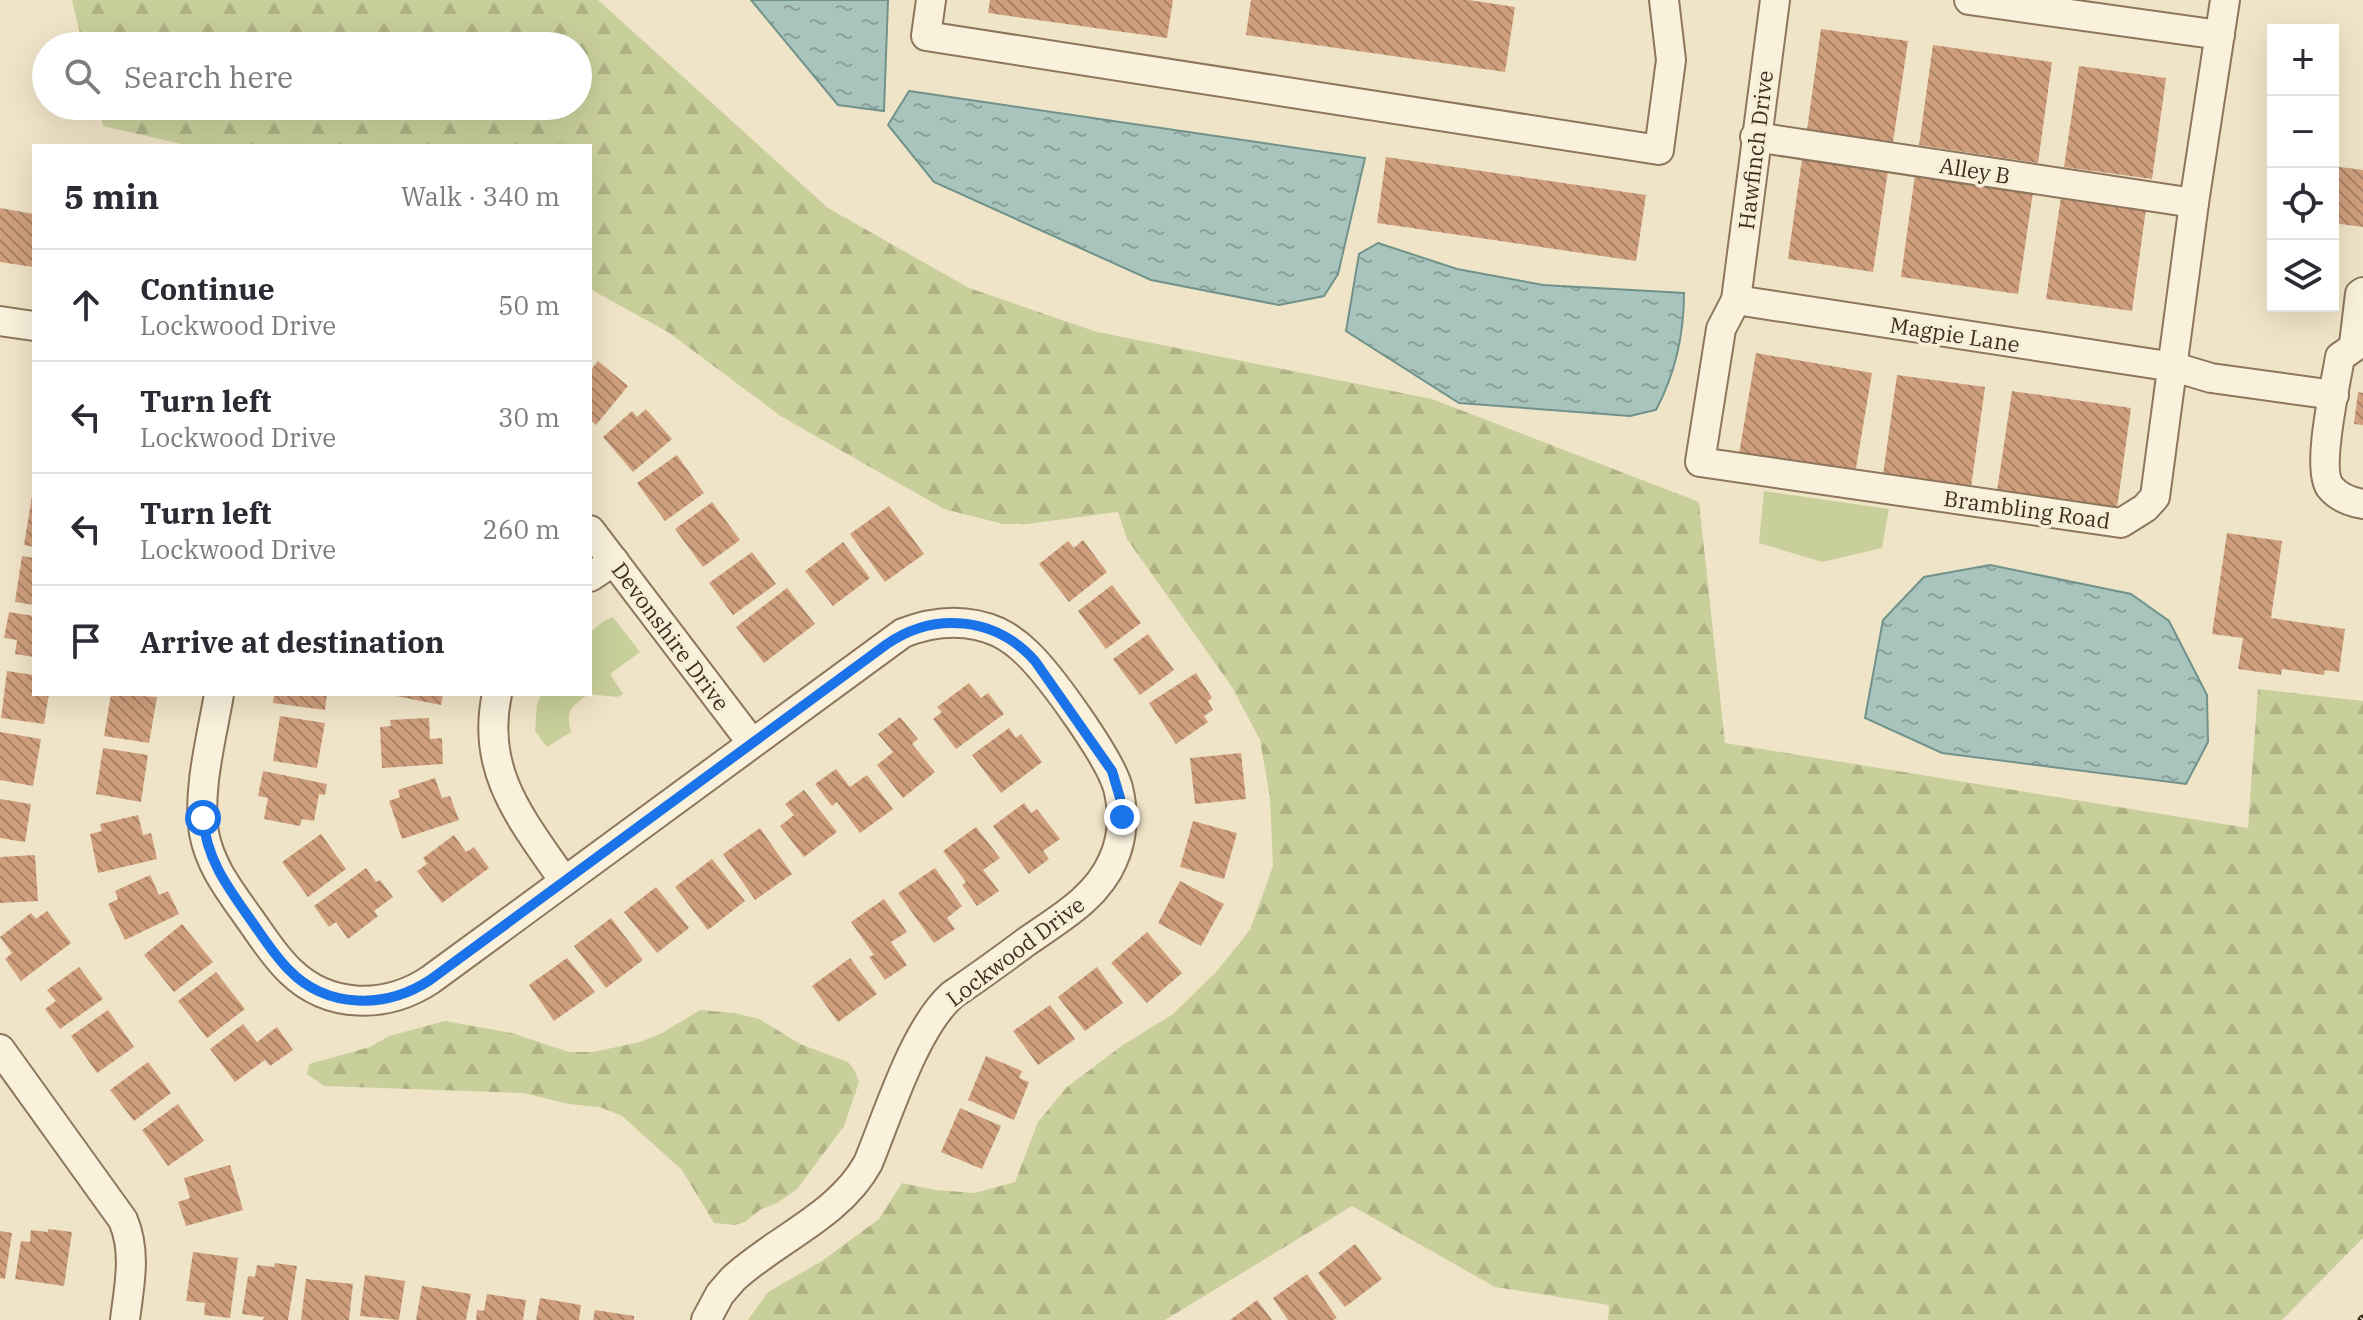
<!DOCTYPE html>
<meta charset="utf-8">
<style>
:root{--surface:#fff;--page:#f7f7f7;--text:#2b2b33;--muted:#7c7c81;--line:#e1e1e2}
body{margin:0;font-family:"IBM Plex Serif",serif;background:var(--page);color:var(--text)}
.controls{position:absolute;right:24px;top:24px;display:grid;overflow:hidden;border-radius:0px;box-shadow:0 8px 32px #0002}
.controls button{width:72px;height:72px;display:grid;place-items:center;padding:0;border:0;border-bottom:2px solid var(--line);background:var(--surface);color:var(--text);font:40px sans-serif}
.stop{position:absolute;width:24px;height:24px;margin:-18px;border:6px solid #1a73e8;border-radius:50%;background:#fff}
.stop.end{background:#1a73e8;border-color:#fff;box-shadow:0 2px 8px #0008}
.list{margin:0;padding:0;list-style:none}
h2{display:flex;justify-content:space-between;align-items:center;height:104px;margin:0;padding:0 32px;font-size:34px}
h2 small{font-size:26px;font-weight:400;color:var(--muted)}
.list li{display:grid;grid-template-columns:52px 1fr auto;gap:24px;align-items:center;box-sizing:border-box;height:112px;padding:0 32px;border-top:2px solid var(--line)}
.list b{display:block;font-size:30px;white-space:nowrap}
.list p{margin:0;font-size:26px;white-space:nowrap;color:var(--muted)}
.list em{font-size:26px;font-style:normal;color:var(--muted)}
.icon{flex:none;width:44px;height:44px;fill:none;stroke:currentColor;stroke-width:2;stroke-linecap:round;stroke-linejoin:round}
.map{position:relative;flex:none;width:2363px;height:1320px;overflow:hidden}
.search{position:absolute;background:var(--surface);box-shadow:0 8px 32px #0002;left:32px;top:32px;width:560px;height:88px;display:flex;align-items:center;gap:20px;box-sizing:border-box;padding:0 28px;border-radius:44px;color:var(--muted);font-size:30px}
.panel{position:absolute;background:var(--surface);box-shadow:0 8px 32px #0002;left:32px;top:144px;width:560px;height:552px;border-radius:0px}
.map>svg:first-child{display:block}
</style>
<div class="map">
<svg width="2363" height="1320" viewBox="0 0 2363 1320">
<defs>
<pattern id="forest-firs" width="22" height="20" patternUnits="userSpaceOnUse" patternTransform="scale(2)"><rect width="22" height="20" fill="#c9cf9b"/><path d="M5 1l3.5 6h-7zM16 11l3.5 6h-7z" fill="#aeb285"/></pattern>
<pattern id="water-ripples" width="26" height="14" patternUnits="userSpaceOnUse" patternTransform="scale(2)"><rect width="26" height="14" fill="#a9c4bc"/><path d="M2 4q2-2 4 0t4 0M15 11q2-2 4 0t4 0" fill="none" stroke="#8ba098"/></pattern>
<pattern id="building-back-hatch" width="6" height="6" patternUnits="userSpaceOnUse" patternTransform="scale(2)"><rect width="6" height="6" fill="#cf9f7d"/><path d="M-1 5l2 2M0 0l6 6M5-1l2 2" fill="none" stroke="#a98266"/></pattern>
</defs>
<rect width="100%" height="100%" fill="#f0e4c8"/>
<g fill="#c9cf9b">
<polygon points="1764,491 1889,509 1882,548 1822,562 1759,543"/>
<path d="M 613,617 L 640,652 L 610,674 L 623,694 L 617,697 L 589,694 C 572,706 565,710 571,732 L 547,747 L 535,731 L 537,705 L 541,694 L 590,694 L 590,632 L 604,621 Z"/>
</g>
<g fill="url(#forest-firs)">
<polygon points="72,0 598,0 828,208 969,288 1097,332 1432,399 1699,502 1725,743 2248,828 2258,689 2363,701 2363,1238 2282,1320 1608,1320 1609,1305 1495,1287 1352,1206 1165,1320 748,1320 768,1292 822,1261 879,1219 902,1183 935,1190 975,1193 1015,1182 1038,1122 1067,1087 1123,1045 1173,1014 1216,972 1250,930 1273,866 1270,798 1260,740 1232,687 1127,539 1118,512 1027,524 1003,524 944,509 782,417 668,332 590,289 590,146 191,146 103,126 98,106 578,106 578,46 83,46"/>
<polygon points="700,1010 735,1013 759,1019 800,1044 848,1062 855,1071 859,1082 844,1126 797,1189 777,1203 761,1209 745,1222 735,1225 714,1223 682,1170 622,1116 600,1107 568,1104 524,1093 324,1086 307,1074 309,1064 370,1047 389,1036 445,1021 512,1033 569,1052 593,1052 640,1042 662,1033"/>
</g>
<g fill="url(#water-ripples)" stroke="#6f938a" stroke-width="2">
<polygon points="751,0 888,0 884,111 838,105"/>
<polygon points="909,91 1365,158 1338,274 1324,296 1279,305 1151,280 934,182 888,125"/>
<path d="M 1378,243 L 1457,269 L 1543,285 L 1684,293 C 1684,334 1675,374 1656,410 L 1630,416 L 1459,403 L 1346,331 L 1359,254 Z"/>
<polygon points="1990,565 2131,594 2169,621 2207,695 2208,742 2186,784 1942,753 1865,718 1883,620 1924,577"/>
</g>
<g fill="url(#building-back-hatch)">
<polygon points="990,0 1173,0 1167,38 988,13"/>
<polygon points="1251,0 1469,0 1515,7 1505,72 1246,35"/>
<polygon points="1821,29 1908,41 1893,142 1807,130"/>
<polygon points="1933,45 2052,62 2038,163 1919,145"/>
<polygon points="2079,66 2166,78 2152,179 2064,167"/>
<polygon points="1386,157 1646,195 1636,261 1377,223"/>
<polygon points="1802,159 1888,171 1873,272 1788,259"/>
<polygon points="2333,166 2363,170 2363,227 2333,223"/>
<polygon points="1915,175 2033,192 2018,294 1901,277"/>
<polygon points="2061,197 2146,209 2132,311 2046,299"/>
<polygon points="0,208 34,214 33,267 0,262"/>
<polygon points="1756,353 1872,373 1855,474 1739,454"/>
<polygon points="598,361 628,386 596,425 590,420 590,371"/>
<polygon points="1897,375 1985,387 1971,487 1883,475"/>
<polygon points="2012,391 2131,408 2117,508 1997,491"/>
<polygon points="2358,392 2363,393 2363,425 2354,424"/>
<polygon points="646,409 672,439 633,472 603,437 632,411 637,417"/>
<polygon points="677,455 704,493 665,521 637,483"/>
<polygon points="32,496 34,496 34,547 24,545"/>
<polygon points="712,502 740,540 703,567 675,529"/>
<polygon points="889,506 924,554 885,582 850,534"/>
<polygon points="2227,533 2282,541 2271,618 2345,629 2339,672 2325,670 2324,675 2282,669 2281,675 2238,669 2243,638 2212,634"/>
<polygon points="1083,540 1107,572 1069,602 1039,564 1068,541 1074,548"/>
<polygon points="843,542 870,578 833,606 805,571"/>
<polygon points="752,552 776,584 733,615 709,583"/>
<polygon points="22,556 34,558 34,605 15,602"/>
<polygon points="1112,585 1141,623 1106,649 1078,611"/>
<polygon points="787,588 815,624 764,663 736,627"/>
<polygon points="9,612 34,616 34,657 15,654 17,640 4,638"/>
<polygon points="1148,634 1174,670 1140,695 1113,659"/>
<polygon points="7,671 34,675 34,694 49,694 44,724 1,718"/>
<polygon points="1196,673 1212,698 1208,701 1213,710 1204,716 1208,722 1176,744 1149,703"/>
<polygon points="969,683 981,698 988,693 1004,714 956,749 933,719 942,712 937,707"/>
<polygon points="111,694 157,697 149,743 104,736"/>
<polygon points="274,694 327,694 325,710 273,703"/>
<polygon points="386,694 443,694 441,705"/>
<polygon points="280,716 325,723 317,768 273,761"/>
<polygon points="900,717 918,739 912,744 935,772 903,798 877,765 893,752 878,734"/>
<polygon points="429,718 430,739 442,738 443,764 382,768 380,727 391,726 390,720"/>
<polygon points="1009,728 1016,738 1021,734 1042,762 1001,793 972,755"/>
<polygon points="0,732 41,739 33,786 0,780"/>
<polygon points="103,748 148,755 141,802 96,794"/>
<polygon points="1241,753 1246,799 1195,804 1190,758"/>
<polygon points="836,769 850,787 867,775 893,809 860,833 837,802 832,806 815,784"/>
<polygon points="263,771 327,784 325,795 319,794 314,821 302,819 300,826 264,819 268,798 258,796"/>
<polygon points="435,778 442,798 450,796 459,820 402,839 389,801 400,797 398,790"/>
<polygon points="804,790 837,832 804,857 780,826 794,815 785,804"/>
<polygon points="0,799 31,804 25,842 0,838"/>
<polygon points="1024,803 1031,813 1037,809 1060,839 1043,851 1049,859 1029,874 993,826"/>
<polygon points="138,815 143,835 151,833 157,859 98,873 90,834 102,831 100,824"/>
<polygon points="1193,821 1237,833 1224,879 1180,867"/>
<polygon points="976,827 1000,858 983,870 999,891 977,906 962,885 966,882 943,851"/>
<polygon points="760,828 792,874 755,900 723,854"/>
<polygon points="321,834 346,869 308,897 282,862"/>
<polygon points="454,835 466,852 474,847 489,868 442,903 417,871 427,864 423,858"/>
<polygon points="35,855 38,901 0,903 0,857"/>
<polygon points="712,859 745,901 708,930 675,887"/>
<polygon points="366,868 376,882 380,880 393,897 374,911 378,916 348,939 336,922 329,927 314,906"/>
<polygon points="935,868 962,906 947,918 955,929 934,943 898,893"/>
<polygon points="150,875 159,895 168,891 179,914 125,940 108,904 118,899 115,891"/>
<polygon points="1180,881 1224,904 1201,946 1158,923"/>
<polygon points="656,887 689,928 657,953 624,912"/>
<polygon points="884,899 907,932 891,942 907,965 885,980 869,957 874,955 851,922"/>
<polygon points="47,911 71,943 21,981 5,959 12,953 0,937 31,913 36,919"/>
<polygon points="611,918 643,960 606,988 574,946"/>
<polygon points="182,924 213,962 174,992 144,955"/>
<polygon points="1147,932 1182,973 1147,1003 1111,963"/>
<polygon points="567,958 595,992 554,1021 529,985"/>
<polygon points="850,958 877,994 838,1022 812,986"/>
<polygon points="79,967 103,999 60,1029 45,1009 56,1001 47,990"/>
<polygon points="1097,967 1123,1003 1085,1031 1058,997"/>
<polygon points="216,972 245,1009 207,1038 178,1001"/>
<polygon points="1050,1005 1075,1039 1038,1065 1013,1031"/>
<polygon points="108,1010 134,1047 97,1073 71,1036"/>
<polygon points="243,1024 257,1042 277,1027 293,1050 270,1066 265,1060 235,1082 210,1049"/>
<polygon points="986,1056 1022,1071 1019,1078 1029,1082 1014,1120 968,1100"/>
<polygon points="148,1062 171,1093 134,1121 110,1090"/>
<polygon points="178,1104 204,1141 168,1166 142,1130"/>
<polygon points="960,1108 1001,1126 982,1169 941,1152"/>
<polygon points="230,1165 243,1210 186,1226 178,1202 190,1198 184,1178"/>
<polygon points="48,1229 72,1232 64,1286 15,1279 21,1241 30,1242 31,1230 48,1232"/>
<polygon points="0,1231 12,1233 5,1279 0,1278"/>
<polygon points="1355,1244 1382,1279 1345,1307 1318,1273"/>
<polygon points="193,1252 238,1258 230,1318 204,1315 205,1303 186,1301"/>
<polygon points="275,1263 297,1266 288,1320 263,1320 264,1317 242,1314 248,1276 255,1277 257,1265 274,1267"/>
<polygon points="1307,1274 1337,1318 1333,1320 1288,1320 1273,1298"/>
<polygon points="365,1275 405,1281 399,1320 360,1316"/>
<polygon points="306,1279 353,1284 349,1320 301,1320"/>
<polygon points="422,1286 471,1294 466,1320 416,1320"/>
<polygon points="487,1294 526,1300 523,1320 476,1320 477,1310 484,1311"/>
<polygon points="540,1298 581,1305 579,1320 536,1320"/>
<polygon points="1257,1300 1272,1320 1230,1320"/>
<polygon points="595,1310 634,1316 634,1320 593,1320"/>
</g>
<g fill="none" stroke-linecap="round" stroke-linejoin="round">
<g stroke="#8d765c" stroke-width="32">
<g id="minor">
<polyline points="931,0 926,36 1659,150 1671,60 1664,0"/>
<polyline points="1775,0 1736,300 1721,329 1700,462 2121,523 2145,508 2155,497 2194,203 2225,0"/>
<polyline points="1969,0 2220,35"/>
<polyline points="1755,137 2194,203"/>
<polyline points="1736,300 2174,367 2211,378 2334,395"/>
<polyline points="0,321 34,326"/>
<path d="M 2363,341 L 2340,357 C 2336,382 2316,468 2330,487 C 2338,497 2351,502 2363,504"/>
<polyline points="2354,344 2360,294 2363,292"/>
<polyline points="590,530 752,743"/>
<polyline points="590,577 614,561"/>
<path d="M 219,694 C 212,736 197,791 204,833 C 210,866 230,891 249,918 C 262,936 274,956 290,971 C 329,1009 386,1009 430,980 L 903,633 C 934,621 966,618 998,632 C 1008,637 1019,645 1027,653 C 1051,676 1110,758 1118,788 C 1124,812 1123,838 1113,860 C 1097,898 1059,919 1026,942 C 1002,960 977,978 952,995 C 914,1029 888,1115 868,1163 C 839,1216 776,1239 733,1279 L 720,1294 L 706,1320"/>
<path d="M 497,694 C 480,772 523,821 564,881"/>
<path d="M 0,1049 L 123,1220 C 137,1253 129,1286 125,1320"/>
</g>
</g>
<use href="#minor" stroke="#faf1dc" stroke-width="28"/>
<g stroke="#3d2e20" stroke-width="9">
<polyline id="rail" points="2362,1320 2363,1319"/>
</g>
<use href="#rail" stroke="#f7eed8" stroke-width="6" stroke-dasharray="18" stroke-linecap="butt"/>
</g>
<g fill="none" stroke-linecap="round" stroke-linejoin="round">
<path stroke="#1a73e8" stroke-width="10" d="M 203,818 C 206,857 226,885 248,916 C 261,934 273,954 289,970 C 327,1009 386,1009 430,980 L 887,644 C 935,611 996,617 1035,661 L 1112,771 L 1120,798 L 1122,817"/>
</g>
<g text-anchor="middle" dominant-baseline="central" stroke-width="7" stroke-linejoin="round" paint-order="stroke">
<g font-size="22" fill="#3d2e20" stroke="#f7eed8">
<text transform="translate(1755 150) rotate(-83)">Hawfinch Drive</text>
<text transform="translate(1975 170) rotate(9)">Alley B</text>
<text transform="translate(1955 334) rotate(9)">Magpie Lane</text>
<text transform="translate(2027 509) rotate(8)">Brambling Road</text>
<text transform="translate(671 636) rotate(53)">Devonshire Drive</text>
<text transform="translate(1015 951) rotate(-37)">Lockwood Drive</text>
</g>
</g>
</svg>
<div class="controls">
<button>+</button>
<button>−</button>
<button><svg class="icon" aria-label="locate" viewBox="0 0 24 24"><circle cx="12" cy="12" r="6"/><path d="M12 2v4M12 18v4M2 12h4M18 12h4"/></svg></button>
<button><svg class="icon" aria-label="layers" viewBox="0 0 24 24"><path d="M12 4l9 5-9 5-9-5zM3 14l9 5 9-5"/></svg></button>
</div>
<div class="stop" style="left:203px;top:818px"></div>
<div class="stop end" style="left:1122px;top:817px"></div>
<div class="search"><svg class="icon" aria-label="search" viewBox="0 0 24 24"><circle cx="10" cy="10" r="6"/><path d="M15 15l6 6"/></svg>Search here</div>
<section class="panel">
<h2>5 min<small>Walk · 340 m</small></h2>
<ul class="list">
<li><svg class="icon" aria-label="ahead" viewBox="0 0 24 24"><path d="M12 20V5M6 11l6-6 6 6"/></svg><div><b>Continue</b><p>Lockwood Drive</p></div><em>50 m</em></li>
<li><svg class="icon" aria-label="left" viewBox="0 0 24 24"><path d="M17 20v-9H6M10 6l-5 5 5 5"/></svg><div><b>Turn left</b><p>Lockwood Drive</p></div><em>30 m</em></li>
<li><svg class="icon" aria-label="left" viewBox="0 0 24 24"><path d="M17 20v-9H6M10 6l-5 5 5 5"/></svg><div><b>Turn left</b><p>Lockwood Drive</p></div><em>260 m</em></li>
<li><svg class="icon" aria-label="arrive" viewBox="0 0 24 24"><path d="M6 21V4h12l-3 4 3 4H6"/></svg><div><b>Arrive at destination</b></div></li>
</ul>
</section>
</div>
